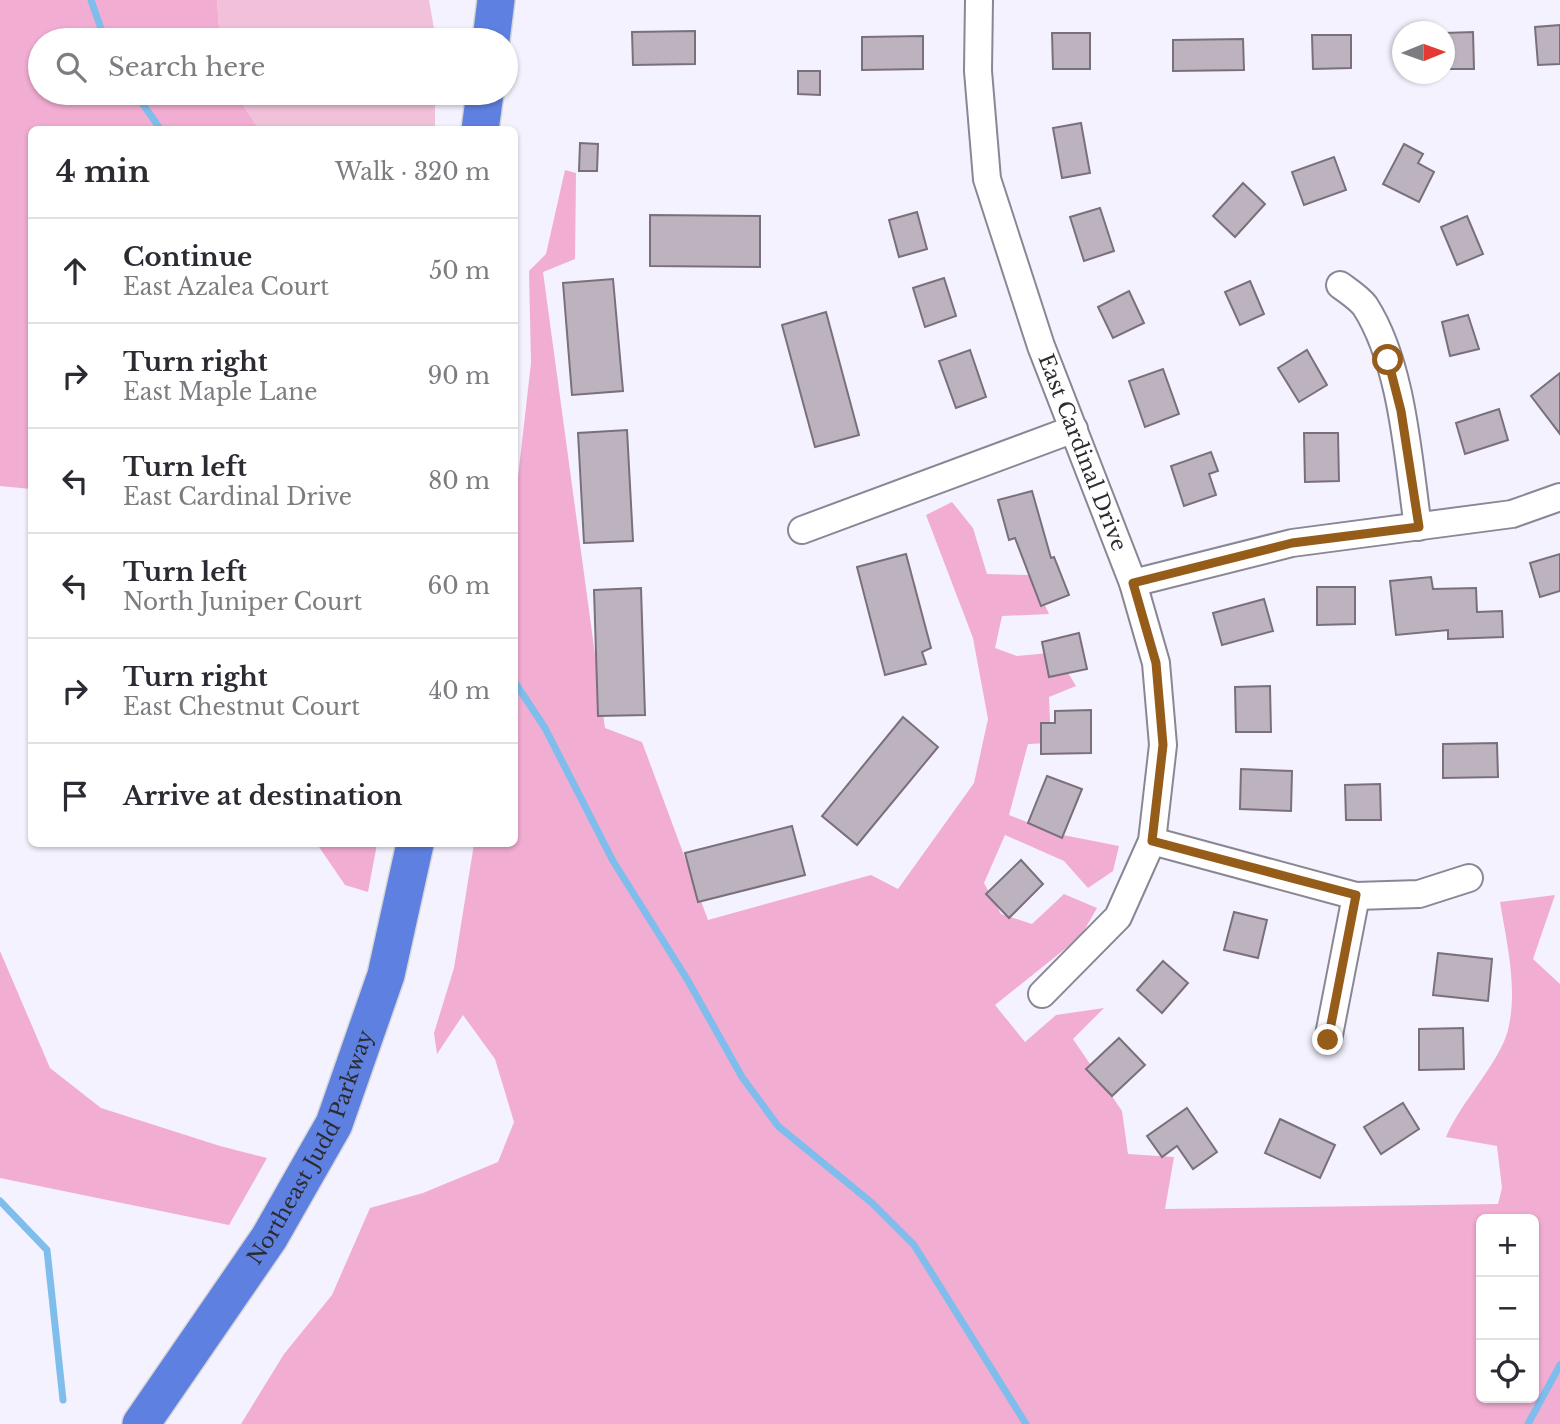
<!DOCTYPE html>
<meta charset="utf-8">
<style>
:root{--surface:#fff;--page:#f2f2f3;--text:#2b2b33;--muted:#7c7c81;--line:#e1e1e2}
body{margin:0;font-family:"Libre Baskerville",serif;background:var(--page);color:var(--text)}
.controls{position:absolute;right:21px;bottom:21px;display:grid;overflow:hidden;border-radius:10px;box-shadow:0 2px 5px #0004}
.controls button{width:63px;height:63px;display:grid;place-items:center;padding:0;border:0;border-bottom:2px solid var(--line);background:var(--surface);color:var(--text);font:35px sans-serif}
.compass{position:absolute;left:1392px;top:21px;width:63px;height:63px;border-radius:50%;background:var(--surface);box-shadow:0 2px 5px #0004;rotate:89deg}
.stop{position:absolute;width:21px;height:21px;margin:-16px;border:5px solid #965c1a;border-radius:50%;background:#fff}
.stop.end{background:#965c1a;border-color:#fff;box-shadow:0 2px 7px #0008}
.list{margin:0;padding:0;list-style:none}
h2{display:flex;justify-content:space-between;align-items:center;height:91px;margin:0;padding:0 28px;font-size:30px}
h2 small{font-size:23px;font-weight:400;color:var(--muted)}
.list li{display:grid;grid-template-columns:46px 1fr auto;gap:21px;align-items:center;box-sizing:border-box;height:105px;padding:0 28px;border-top:2px solid var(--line)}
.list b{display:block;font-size:26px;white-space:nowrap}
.list p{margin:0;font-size:23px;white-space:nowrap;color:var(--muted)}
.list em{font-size:23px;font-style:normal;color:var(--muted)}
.icon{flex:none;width:38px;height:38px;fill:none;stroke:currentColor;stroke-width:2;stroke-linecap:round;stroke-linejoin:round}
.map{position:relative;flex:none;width:1560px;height:1424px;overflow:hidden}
.search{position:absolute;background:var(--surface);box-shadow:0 2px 5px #0004;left:28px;top:28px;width:490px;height:77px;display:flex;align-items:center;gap:18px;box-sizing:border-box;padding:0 24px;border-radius:38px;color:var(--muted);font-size:26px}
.panel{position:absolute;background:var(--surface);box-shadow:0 2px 5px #0004;left:28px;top:126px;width:490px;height:721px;border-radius:10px}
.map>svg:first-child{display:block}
</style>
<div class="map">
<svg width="1560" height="1424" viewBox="0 0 1560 1424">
<rect width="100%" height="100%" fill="#f4f2fe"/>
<g fill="#f0c1d9">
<polygon points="217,0 429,0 436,40 220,40"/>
<polygon points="235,93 435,93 435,129 259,129"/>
</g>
<g fill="#f2add2" fill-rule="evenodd">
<polygon points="0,0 217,0 220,40 40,40 40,93 235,93 259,129 32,130 31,489 0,486"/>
<path d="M 565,170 L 576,173 L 575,259 L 543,272 L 605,728 L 642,742 L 708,920 L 871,875 L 898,889 L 974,783 L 988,719 L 973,638 L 926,515 L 952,502 L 973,528 L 987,574 L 1031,575 L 1049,614 L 1002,616 L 995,648 L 1017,656 L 1049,653 L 1064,666 L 1076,686 L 1049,697 L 1051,743 L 1028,744 L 1009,815 L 1058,834 L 1119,846 L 1113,871 L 1088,888 L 1064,861 L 1005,835 L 984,883 L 1001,914 L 1032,924 L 1064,894 L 1097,908 L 1081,936 L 995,1005 L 1025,1042 L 1056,1015 L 1104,1008 L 1073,1039 L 1122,1111 L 1128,1154 L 1174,1157 L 1165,1209 L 1498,1204 L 1502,1188 L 1497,1146 L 1446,1137 C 1460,1103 1500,1062 1508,1030 C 1518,989 1507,944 1500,902 L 1555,895 L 1533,959 L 1560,984 L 1560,1424 L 241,1424 L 284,1354 L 332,1295 L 370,1208 L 423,1193 L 498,1162 L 514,1122 L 495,1059 L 463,1015 L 437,1054 L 434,1033 L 454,968 L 474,844 L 514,844 L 514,512 L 531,363 L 529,271 L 546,254 ZM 1481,1219 L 1534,1219 L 1534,1398 L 1481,1398 Z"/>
<polygon points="317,844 377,844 368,892 345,885"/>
<polygon points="0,951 50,1068 101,1108 220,1146 267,1158 229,1225 0,1178"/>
</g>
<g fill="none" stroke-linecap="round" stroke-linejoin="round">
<g stroke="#7ebdec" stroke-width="7">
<polyline points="91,0 105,40"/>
<polyline points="135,93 161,130"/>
<polyline points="514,681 545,728 613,861 687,979 742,1077 778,1126 872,1203 914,1245 1026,1424"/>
<polyline points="0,1201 47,1250 63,1400"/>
<polyline points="1528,1424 1560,1365"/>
</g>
</g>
<g fill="#bdb3bf" stroke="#79707b" stroke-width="2">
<polygon points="1560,25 1560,64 1538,65 1535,27"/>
<polygon points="695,31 695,64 633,65 632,32"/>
<polygon points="1473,32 1474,69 1445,69 1445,33"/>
<polygon points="1052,33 1090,33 1090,69 1053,69"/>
<polygon points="1312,35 1351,35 1351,68 1313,69"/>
<polygon points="923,36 923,69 862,70 862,37"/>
<polygon points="1243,39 1244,70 1173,71 1173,40"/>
<polygon points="798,71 820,71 820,95 798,94"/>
<polygon points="1081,123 1090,173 1062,178 1053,128"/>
<polygon points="580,143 598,144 597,171 579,171"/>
<polygon points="1404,144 1423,154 1418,163 1434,172 1419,202 1383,184"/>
<polygon points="1334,157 1346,190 1304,205 1292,172"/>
<polygon points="1243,183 1265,204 1235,237 1213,216"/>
<polygon points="1100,208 1114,251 1084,261 1070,217"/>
<polygon points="917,212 927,249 899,257 889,220"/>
<polygon points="650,215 760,216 760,267 650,266"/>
<polygon points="1467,216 1483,254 1457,265 1441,227"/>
<polygon points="944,278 956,316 925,327 913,288"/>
<polygon points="613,279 623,391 572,395 563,283"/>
<polygon points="1250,281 1264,314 1240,325 1225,292"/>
<polygon points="1129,291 1144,323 1113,338 1098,307"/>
<polygon points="826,312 859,435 815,447 782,325"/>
<polygon points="1468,315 1479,349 1450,356 1442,322"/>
<polygon points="970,350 986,397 956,408 939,361"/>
<polygon points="1307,350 1327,385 1299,402 1278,368"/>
<polygon points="1163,369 1179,414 1145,427 1129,381"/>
<polygon points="1560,373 1560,434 1531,396"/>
<polygon points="1499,409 1508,440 1465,454 1456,423"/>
<polygon points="627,430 633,541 584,543 578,433"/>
<polygon points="1304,433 1338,433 1339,481 1305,482"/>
<polygon points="1211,452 1218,471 1209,474 1216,495 1184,506 1171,466"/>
<polygon points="1032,491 1051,558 1054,557 1069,595 1041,606 1015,538 1009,540 998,500"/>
<polygon points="906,554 931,648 922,652 926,664 885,675 857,567"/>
<polygon points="1560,554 1560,591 1540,597 1530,563"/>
<polygon points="1431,577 1433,589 1476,588 1477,612 1502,611 1503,637 1448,639 1448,630 1396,635 1390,581"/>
<polygon points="1317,587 1355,587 1355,624 1317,625"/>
<polygon points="641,588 645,715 598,716 594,590"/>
<polygon points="1264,599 1273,631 1222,645 1213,613"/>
<polygon points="1079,633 1087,669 1049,677 1042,642"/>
<polygon points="1270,686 1271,732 1236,732 1235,687"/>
<polygon points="1091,710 1091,753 1041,754 1041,723 1055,723 1055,711"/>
<polygon points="903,717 938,747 857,845 822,816"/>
<polygon points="1497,743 1498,777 1443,778 1443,744"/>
<polygon points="1241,769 1292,771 1291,811 1240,809"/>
<polygon points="1047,776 1082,789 1062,838 1028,823"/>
<polygon points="1380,784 1381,820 1346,820 1345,785"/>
<polygon points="792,826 805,875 698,902 685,853"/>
<polygon points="1021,860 1043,884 1009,918 986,894"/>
<polygon points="1234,912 1267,920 1258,958 1224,950"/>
<polygon points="1438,953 1492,959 1488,1001 1433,995"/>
<polygon points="1163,961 1188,983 1162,1013 1137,990"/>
<polygon points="1463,1028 1464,1069 1419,1070 1419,1029"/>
<polygon points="1119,1038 1145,1065 1112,1096 1086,1069"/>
<polygon points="1403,1103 1419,1129 1381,1154 1364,1127"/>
<polygon points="1187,1108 1217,1152 1193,1169 1177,1146 1162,1157 1147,1136"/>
<polygon points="1280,1119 1335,1145 1320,1178 1265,1153"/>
</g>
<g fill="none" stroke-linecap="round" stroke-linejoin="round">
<g stroke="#8a8795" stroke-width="30">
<g id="minor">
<path id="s1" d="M 979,0 L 978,71 L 987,179 L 1041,346 L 1133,583 L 1156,663 L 1163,745 L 1152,841 L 1118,917 L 1042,994"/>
<path d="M 1340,285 C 1348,291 1359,298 1365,306 C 1403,365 1408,459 1418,527"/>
<polyline points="802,530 1074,429"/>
<polyline points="1133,583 1292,543 1512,514 1560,497"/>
<polyline points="1152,841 1356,896 1419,894 1469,878"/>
<polyline points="1328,1040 1356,896"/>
</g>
</g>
<g stroke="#d5d5d6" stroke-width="40">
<g id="highway">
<polyline points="491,40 496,0"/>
<polyline points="480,130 485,93"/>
<path id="s2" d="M 141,1424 L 269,1238 L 334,1124 L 386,975 L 415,844"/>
</g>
</g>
<use href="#minor" stroke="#fff" stroke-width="26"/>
<use href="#highway" stroke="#5e80e0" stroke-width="37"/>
</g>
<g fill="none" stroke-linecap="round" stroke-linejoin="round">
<polyline stroke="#965c1a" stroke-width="9" points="1328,1040 1356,895 1152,841 1163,745 1156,663 1133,583 1292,543 1419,527 1401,411 1388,360"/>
</g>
<g text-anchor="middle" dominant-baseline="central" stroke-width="5" stroke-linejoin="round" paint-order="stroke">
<g font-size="21" fill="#2c2b30" stroke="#f4f2fe">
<text stroke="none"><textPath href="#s1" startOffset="469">East Cardinal Drive</textPath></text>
<text stroke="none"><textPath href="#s2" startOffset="326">Northeast Judd Parkway</textPath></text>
</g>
</g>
</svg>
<div class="controls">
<button>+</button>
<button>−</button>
<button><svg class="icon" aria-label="locate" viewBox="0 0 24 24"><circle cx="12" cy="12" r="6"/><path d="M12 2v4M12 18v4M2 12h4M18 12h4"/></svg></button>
</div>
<svg class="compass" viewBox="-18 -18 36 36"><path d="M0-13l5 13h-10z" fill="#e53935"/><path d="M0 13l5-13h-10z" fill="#7c7c81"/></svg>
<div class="stop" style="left:1388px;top:360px"></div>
<div class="stop end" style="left:1328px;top:1040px"></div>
<div class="search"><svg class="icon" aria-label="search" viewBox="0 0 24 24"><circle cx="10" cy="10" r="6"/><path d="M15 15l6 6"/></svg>Search here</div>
<section class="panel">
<h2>4 min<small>Walk · 320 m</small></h2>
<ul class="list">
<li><svg class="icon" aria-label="ahead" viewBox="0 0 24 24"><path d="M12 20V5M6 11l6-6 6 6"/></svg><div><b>Continue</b><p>East Azalea Court</p></div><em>50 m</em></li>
<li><svg class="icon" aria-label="right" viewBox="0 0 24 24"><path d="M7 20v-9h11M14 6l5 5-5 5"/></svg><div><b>Turn right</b><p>East Maple Lane</p></div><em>90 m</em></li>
<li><svg class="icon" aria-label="left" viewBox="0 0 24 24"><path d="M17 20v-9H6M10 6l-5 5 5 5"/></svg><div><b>Turn left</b><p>East Cardinal Drive</p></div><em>80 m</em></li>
<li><svg class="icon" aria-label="left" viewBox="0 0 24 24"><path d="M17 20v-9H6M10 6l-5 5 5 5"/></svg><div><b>Turn left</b><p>North Juniper Court</p></div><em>60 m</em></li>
<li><svg class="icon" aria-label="right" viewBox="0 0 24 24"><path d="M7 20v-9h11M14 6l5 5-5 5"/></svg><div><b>Turn right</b><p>East Chestnut Court</p></div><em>40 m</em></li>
<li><svg class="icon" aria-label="arrive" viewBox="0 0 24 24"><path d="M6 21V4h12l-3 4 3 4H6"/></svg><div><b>Arrive at destination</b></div></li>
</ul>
</section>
</div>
